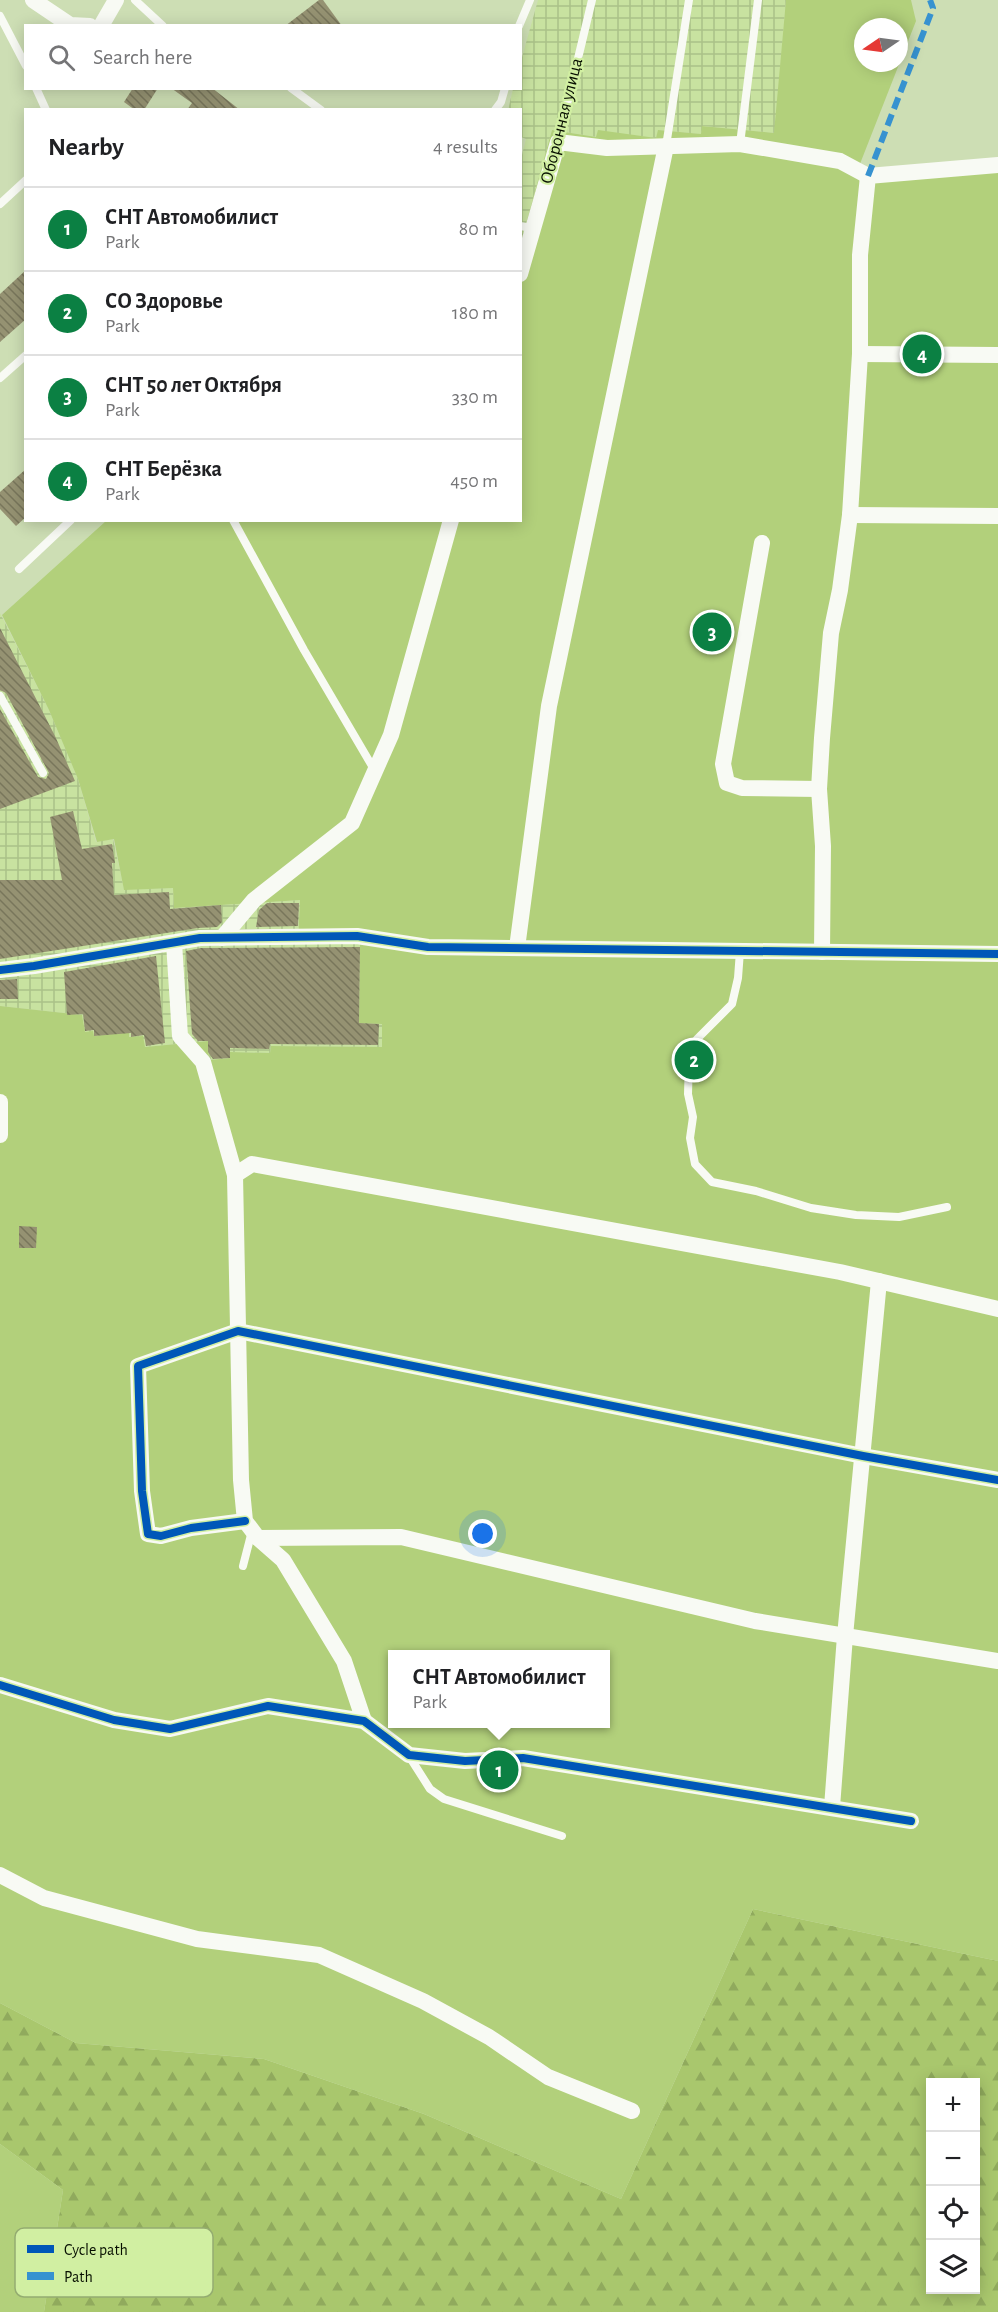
<!DOCTYPE html>
<meta charset="utf-8">
<style>
:root{--surface:#fff;--page:#f6f6f6;--text:#202124;--muted:#757577;--line:#e0e0e0;--accent:#0b8043}
body{margin:0;font-family:"Alegreya Sans",sans-serif;background:var(--page);color:var(--text)}
.controls{position:absolute;right:18px;bottom:18px;display:grid;overflow:hidden;border-radius:0px;box-shadow:0 3px 15px #0003}
.controls button{width:54px;height:54px;display:grid;place-items:center;padding:0;border:0;border-bottom:2px solid var(--line);background:var(--surface);color:var(--text);font:30px sans-serif}
.compass{position:absolute;left:854px;top:18px;width:54px;height:54px;border-radius:50%;background:var(--surface);box-shadow:0 3px 15px #0003;rotate:257deg}
.you{position:absolute;left:483px;top:1534px;width:21px;height:21px;margin:-15px;border:4px solid #fff;border-radius:50%;background:#1a73e8;box-shadow:0 0 0 9px #1a73e833}
.badge{display:grid;place-items:center;width:39px;height:39px;border-radius:50%;background:var(--accent);color:#fff;font-size:20px;font-weight:700}
.pin{position:absolute;translate:-50% -50%;border:3px solid #fff;box-shadow:0 2px 6px #0006}
.popup{position:absolute;left:388px;top:1650px;width:222px;height:78px;box-sizing:border-box;display:grid;place-content:center;border-radius:0px;background:var(--surface);filter:drop-shadow(0 2px 4px #0005);font-size:20px;white-space:nowrap;color:var(--muted)}
.popup b{font-size:22px;color:var(--text)}
.popup::after{content:'';position:absolute;left:50%;top:100%;margin-left:-12px;border:12px solid transparent;border-top-color:var(--surface)}
.list{margin:0;padding:0;list-style:none}
h2{display:flex;justify-content:space-between;align-items:center;height:78px;margin:0;padding:0 24px;font-size:26px}
h2 small{font-size:20px;font-weight:400;color:var(--muted)}
.list li{display:grid;grid-template-columns:39px 1fr auto;gap:18px;align-items:center;box-sizing:border-box;height:84px;padding:0 24px;border-top:2px solid var(--line)}
.list b{display:block;font-size:22px;white-space:nowrap}
.list p{margin:0;font-size:20px;white-space:nowrap;color:var(--muted)}
.list em{font-size:20px;font-style:normal;color:var(--muted)}
.icon{flex:none;width:33px;height:33px;fill:none;stroke:currentColor;stroke-width:2;stroke-linecap:round;stroke-linejoin:round}
.map{position:relative;flex:none;width:998px;height:2312px;overflow:hidden}
.search{position:absolute;background:var(--surface);box-shadow:0 3px 15px #0003;left:24px;top:24px;width:498px;height:66px;display:flex;align-items:center;gap:15px;box-sizing:border-box;padding:0 21px;border-radius:0px;color:var(--muted);font-size:22px}
.panel{position:absolute;background:var(--surface);box-shadow:0 3px 15px #0003;left:24px;top:108px;width:498px;height:414px;border-radius:0px}
.map>svg:first-child{display:block}
</style>
<div class="map">
<svg width="998" height="2312" viewBox="0 0 998 2312">
<defs>
<pattern id="industrial-grid" width="8" height="8" patternUnits="userSpaceOnUse" patternTransform="scale(1.5)"><rect width="8" height="8" fill="#c8e2a0"/><path d="M0 4h8M4 0v8" fill="none" stroke="#aac188"/></pattern>
<pattern id="forest-firs" width="22" height="20" patternUnits="userSpaceOnUse" patternTransform="scale(1.5)"><rect width="22" height="20" fill="#a9c76d"/><path d="M5 1l3.5 6h-7zM16 11l3.5 6h-7z" fill="#90aa5d"/></pattern>
<pattern id="building-back-hatch" width="6" height="6" patternUnits="userSpaceOnUse" patternTransform="scale(1.5)"><rect width="6" height="6" fill="#959272"/><path d="M-1 5l2 2M0 0l6 6M5-1l2 2" fill="none" stroke="#78765b"/></pattern>
</defs>
<rect width="100%" height="100%" fill="#cddeb4"/>
<g fill="url(#industrial-grid)">
<polygon points="538,0 786,0 775,133 703,126 701,134 659,130 656,138 598,131 597,137 552,130 521,242 520,163 526,139 521,137 520,110 508,110 513,89 520,88 521,61"/>
<polygon points="0,613 49,710 78,779 96,842 113,839 124,889 173,888 174,908 300,900 298,942 360,942 359,1022 382,1024 382,1047 271,1046 270,1053 230,1052 230,1058 209,1060 208,1041 144,1047 129,1037 93,1036 84,1032 82,1015 0,1006"/>
</g>
<path fill="url(#forest-firs)" fill-rule="evenodd" d="M 753,1909 L 998,1961 L 998,2312 L 44,2312 L 63,2190 L 0,2144 L 0,2003 L 76,2043 L 264,2059 L 424,2114 L 621,2199 ZM 930,2082 L 976,2082 L 976,2290 L 930,2290 Z"/>
<g fill="#b2d07b" fill-rule="evenodd">
<path d="M 786,0 L 911,0 L 916,21 L 856,174 L 998,169 L 998,1961 L 753,1909 L 621,2199 L 424,2114 L 264,2059 L 76,2043 L 0,2003 L 0,1006 L 82,1015 L 85,1032 L 93,1031 L 94,1036 L 129,1032 L 129,1037 L 143,1036 L 145,1047 L 208,1041 L 209,1060 L 230,1058 L 230,1052 L 270,1053 L 271,1046 L 382,1047 L 382,1024 L 359,1023 L 360,942 L 298,942 L 300,900 L 174,908 L 173,888 L 124,890 L 114,839 L 97,842 L 78,779 L 49,710 L 2,615 L 106,521 L 520,520 L 521,242 L 552,130 L 596,137 L 598,130 L 656,138 L 658,130 L 701,134 L 702,126 L 774,133 ZM 863,27 L 899,27 L 899,63 L 863,63 ZM 392,1654 L 606,1654 L 606,1724 L 392,1724 Z"/>
<polygon points="0,2144 63,2190 44,2312 0,2312"/>
</g>
<g fill="url(#building-back-hatch)">
<polygon points="319,0 323,0 342,26 285,26"/>
<polygon points="133,88 158,88 144,110 135,110 124,102"/>
<polygon points="171,88 212,88 240,110 187,110 192,103"/>
<polygon points="26,270 26,319 0,342 0,294"/>
<polygon points="26,469 26,517 16,526 0,509 0,492"/>
<polygon points="0,628 55,736 75,781 0,809 0,709 38,777 46,779 49,773 6,693 0,690"/>
<polygon points="73,811 82,849 112,844 115,863 112,863 114,895 169,892 170,909 221,905 222,922 217,927 198,928 0,959 0,880 62,880 50,817"/>
<polygon points="267,903 299,903 298,926 256,927 259,910"/>
<polygon points="360,947 359,1023 379,1024 378,1045 270,1044 269,1049 230,1048 230,1058 213,1059 208,1052 208,1041 198,1041 192,1034 186,951 201,948"/>
<polygon points="156,956 165,1043 146,1046 144,1035 131,1037 131,1033 94,1036 94,1030 85,1031 83,1014 67,1015 64,972"/>
<polygon points="17,979 18,999 0,999 0,980"/>
<polygon points="19,1226 37,1227 36,1248 19,1248"/>
</g>
<g fill="none" stroke-linecap="round" stroke-linejoin="round">
<g stroke="#f8faf4" stroke-width="8">
<polyline points="135,0 163,26"/>
<polyline points="0,16 26,66"/>
<polyline points="519,26 530,0"/>
<polyline points="36,88 46,110"/>
<polyline points="291,88 321,110"/>
<polyline points="495,110 501,102 505,88"/>
<polyline points="558,142 592,0"/>
<polyline points="740,144 758,0"/>
<polyline points="666,146 689,0"/>
<polyline points="0,204 26,180"/>
<polyline points="520,226 533,228"/>
<polyline points="0,378 26,355"/>
<polyline points="233,520 304,650 375,771"/>
<polyline points="19,569 71,520"/>
<polyline points="0,696 43,773"/>
<polyline points="740,951 738,978 732,1004 697,1039 689,1060 688,1094 693,1117 690,1138 695,1164 712,1182 756,1191 811,1208 856,1215 899,1217 947,1207"/>
<polyline points="243,1566 252,1531"/>
<polyline points="409,1756 430,1789 444,1799 562,1836"/>
</g>
<g stroke="#f8faf4" stroke-width="16">
<polyline points="33,0 70,25 90,26"/>
<polyline points="101,26 116,0"/>
<polyline points="520,274 558,142 607,148 740,144 840,161 868,176"/>
<polyline points="860,354 998,355"/>
<polyline points="850,515 998,516"/>
<polyline points="762,543 723,764 727,783 742,788 819,789"/>
<polyline points="222,938 254,900 352,823 391,735 451,520"/>
<polyline points="174,943 180,1036 203,1062 235,1175 241,1480 245,1521 258,1538 283,1560 344,1661 364,1721"/>
<polyline points="517,948 549,706 666,146"/>
<polyline points="822,952 823,846 819,789 822,738 831,633 840,590 850,515 860,354 860,255 868,176 998,165"/>
<polyline points="0,970 34,966 200,938 357,936 428,947 998,954"/>
<polyline points="0,1102 0,1135"/>
<polyline points="235,1175 252,1164 840,1272 998,1309"/>
<polyline points="245,1521 191,1528 161,1536 148,1534 142,1491 138,1366 238,1331 863,1456 998,1480"/>
<polyline points="258,1538 401,1537 755,1621 998,1661"/>
<polyline points="0,1685 114,1720 170,1729 268,1706 364,1721 409,1755 465,1761 523,1758 911,1821"/>
<polyline points="832,1807 845,1636 879,1281"/>
<polyline points="0,1875 44,1898 197,1939 319,1955 423,2001 489,2037 548,2077 632,2111"/>
</g>
<polyline stroke="#3792d0" stroke-width="6" stroke-dasharray="12 6" stroke-linecap="butt" points="868,176 933,8 930,0"/>
<g stroke="#d1efa2" stroke-width="11">
<g id="cycleway">
<polyline points="0,970 34,966 200,938 357,936 428,947 998,954"/>
<polyline points="245,1521 191,1528 161,1536 148,1534 142,1491 138,1366 238,1331 863,1456 998,1480"/>
<polyline points="0,1685 114,1720 170,1729 268,1706 364,1721 409,1755 465,1761 523,1758 911,1821"/>
</g>
</g>
<use href="#cycleway" stroke="#0057b8" stroke-width="8"/>
</g>
<g text-anchor="middle" dominant-baseline="central" stroke-width="4.5" stroke-linejoin="round" paint-order="stroke">
<g font-size="18" fill="#070f00" stroke="#d1efa2">
<text transform="translate(562 121) rotate(-76)">Оборонная улица</text>
</g>
</g>
<rect x="15" y="2228" width="198" height="69" rx="9" fill="#d1efa2" stroke="#94ac71" stroke-width="1.5"/>
<rect x="27" y="2245" width="27" height="8" fill="#0057b8"/>
<rect x="27" y="2272" width="27" height="8" fill="#3792d0"/>
<g font-size="16" fill="#070f00">
<text x="64" y="2255">Cycle path</text>
<text x="64" y="2282">Path</text>
</g>
</svg>
<div class="controls">
<button>+</button>
<button>−</button>
<button><svg class="icon" aria-label="locate" viewBox="0 0 24 24"><circle cx="12" cy="12" r="6"/><path d="M12 2v4M12 18v4M2 12h4M18 12h4"/></svg></button>
<button><svg class="icon" aria-label="layers" viewBox="0 0 24 24"><path d="M12 4l9 5-9 5-9-5zM3 14l9 5 9-5"/></svg></button>
</div>
<svg class="compass" viewBox="-18 -18 36 36"><path d="M0-13l5 13h-10z" fill="#e53935"/><path d="M0 13l5-13h-10z" fill="#757577"/></svg>
<div class="you"></div>
<div class="pin badge" style="left:499px;top:1770px">1</div>
<div class="popup"><b>СНТ Автомобилист</b>Park</div>
<div class="pin badge" style="left:694px;top:1060px">2</div>
<div class="pin badge" style="left:712px;top:632px">3</div>
<div class="pin badge" style="left:922px;top:354px">4</div>
<div class="search"><svg class="icon" aria-label="search" viewBox="0 0 24 24"><circle cx="10" cy="10" r="6"/><path d="M15 15l6 6"/></svg>Search here</div>
<section class="panel">
<h2>Nearby<small>4 results</small></h2>
<ul class="list">
<li><span class="badge">1</span><div><b>СНТ Автомобилист</b><p>Park</p></div><em>80 m</em></li>
<li><span class="badge">2</span><div><b>СО Здоровье</b><p>Park</p></div><em>180 m</em></li>
<li><span class="badge">3</span><div><b>СНТ 50 лет Октября</b><p>Park</p></div><em>330 m</em></li>
<li><span class="badge">4</span><div><b>СНТ Берёзка</b><p>Park</p></div><em>450 m</em></li>
</ul>
</section>
</div>
